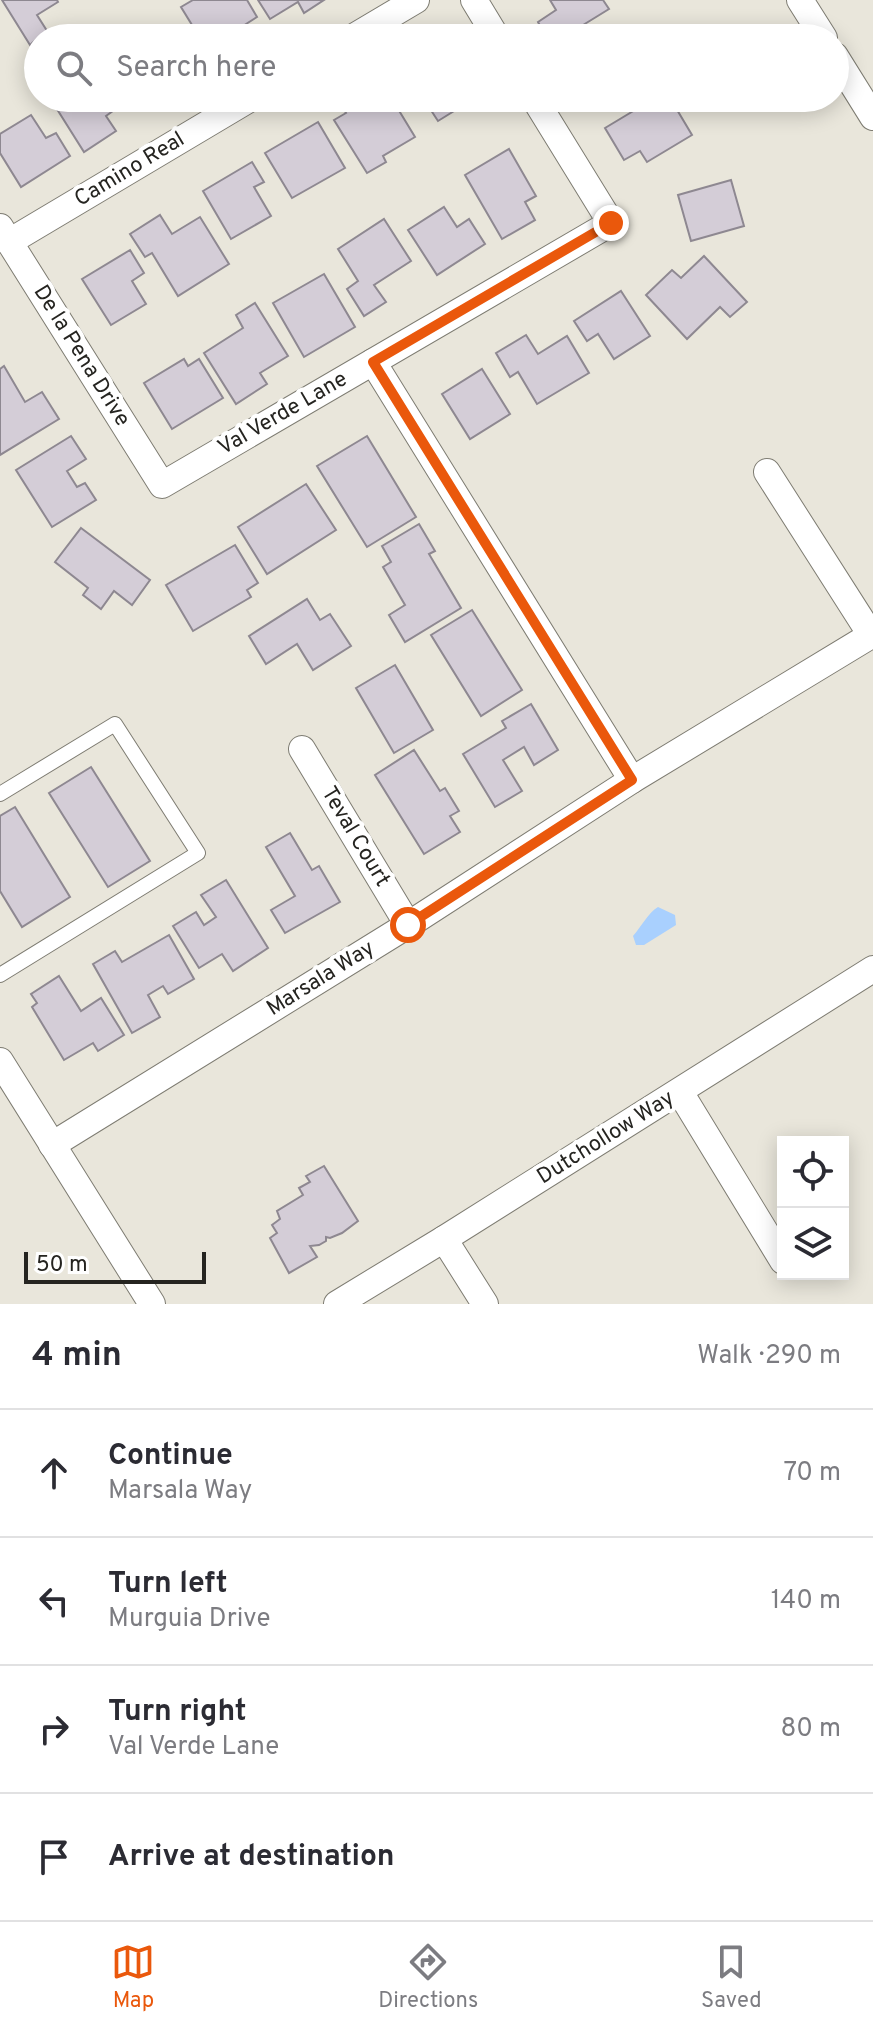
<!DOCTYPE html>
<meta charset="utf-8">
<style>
:root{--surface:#fff;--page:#f7f7f7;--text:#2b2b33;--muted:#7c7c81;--line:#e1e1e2;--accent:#ea580c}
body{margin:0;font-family:Overpass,sans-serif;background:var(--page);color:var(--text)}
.controls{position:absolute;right:24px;bottom:24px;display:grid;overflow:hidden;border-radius:0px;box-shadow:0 4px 20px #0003}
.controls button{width:72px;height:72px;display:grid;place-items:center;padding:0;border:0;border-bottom:2px solid var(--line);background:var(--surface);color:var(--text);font:40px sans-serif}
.scale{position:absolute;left:24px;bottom:20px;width:182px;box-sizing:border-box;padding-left:8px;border:4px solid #252420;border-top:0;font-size:22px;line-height:28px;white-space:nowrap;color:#252420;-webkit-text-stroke:6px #fff;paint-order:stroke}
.stop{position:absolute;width:24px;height:24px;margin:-18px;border:6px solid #ea580c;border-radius:50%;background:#fff}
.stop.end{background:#ea580c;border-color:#fff;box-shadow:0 2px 8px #0008}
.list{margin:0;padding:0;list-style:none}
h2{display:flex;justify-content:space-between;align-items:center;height:104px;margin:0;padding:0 32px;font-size:34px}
h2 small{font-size:26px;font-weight:400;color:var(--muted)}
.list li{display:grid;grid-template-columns:52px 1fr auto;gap:24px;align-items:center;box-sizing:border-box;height:128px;padding:0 32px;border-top:2px solid var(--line)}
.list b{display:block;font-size:30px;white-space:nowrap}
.list p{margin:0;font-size:26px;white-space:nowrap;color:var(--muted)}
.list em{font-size:26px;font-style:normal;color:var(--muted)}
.icon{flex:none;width:44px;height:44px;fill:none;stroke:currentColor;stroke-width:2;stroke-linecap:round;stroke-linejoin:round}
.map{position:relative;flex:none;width:873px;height:1304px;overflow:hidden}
.search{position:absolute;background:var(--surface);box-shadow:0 4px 20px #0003;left:24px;right:24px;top:24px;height:88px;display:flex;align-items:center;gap:20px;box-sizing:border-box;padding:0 28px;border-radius:44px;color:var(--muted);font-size:30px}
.sheet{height:616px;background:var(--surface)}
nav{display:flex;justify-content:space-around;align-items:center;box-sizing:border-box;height:112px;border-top:2px solid var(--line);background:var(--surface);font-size:22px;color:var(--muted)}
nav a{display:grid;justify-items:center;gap:4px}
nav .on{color:var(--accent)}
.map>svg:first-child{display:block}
</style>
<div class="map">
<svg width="873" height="1304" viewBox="0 0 873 1304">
<rect width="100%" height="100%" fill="#e9e6db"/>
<path fill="#a9d0fe" d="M 658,907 L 675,915 L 676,925 L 644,945 L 636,945 L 633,936 C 641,927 648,913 658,907 Z"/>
<g fill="#d4cdd7" stroke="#8e8891" stroke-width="2">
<polygon points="2,0 57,0 58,2 37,15 49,34 38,38 30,45"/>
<polygon points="193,0 247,0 257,17 229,35 231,38 200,38 181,7"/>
<polygon points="258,0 324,0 304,13 298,2 270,19"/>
<polygon points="550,0 603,0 609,9 575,30 580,38 547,38 538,22 556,10"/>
<polygon points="50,98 111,98 117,108 106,116 116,131 84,152"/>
<polygon points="351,98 402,98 395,104 415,137 383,156 386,162 367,173 334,120 346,113 341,104"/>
<polygon points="423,98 475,98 438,121"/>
<polygon points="655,98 670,98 692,135 647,162 640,151 624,160 605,128"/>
<polygon points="31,115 46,138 56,133 70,156 21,187 0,153 0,134"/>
<polygon points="318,122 345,168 292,198 265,153"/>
<polygon points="509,149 536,196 525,202 535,220 502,239 465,175"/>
<polygon points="252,162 264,182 254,187 271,216 231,239 203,191"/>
<polygon points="731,180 744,226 691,241 678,195"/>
<polygon points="444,207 457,227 469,219 485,244 437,275 408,230"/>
<polygon points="160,215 172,234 200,217 229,264 178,296 152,253 145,257 130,234"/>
<polygon points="384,219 411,261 374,285 386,302 364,316 347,289 358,281 338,249"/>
<polygon points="130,250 144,273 132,281 146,304 111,325 82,279"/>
<polygon points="704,256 747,302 730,317 720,307 687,339 646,295 672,270 681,278"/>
<polygon points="324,274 355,327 304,357 273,303"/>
<polygon points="621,291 650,336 614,359 598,334 587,341 574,321"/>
<polygon points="255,303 288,356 260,373 267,384 236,404 204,353 243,328 236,315"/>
<polygon points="526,335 538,354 567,336 589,373 537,404 518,372 510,377 496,353"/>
<polygon points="184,359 188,366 199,359 223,398 172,429 144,383"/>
<polygon points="4,366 25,402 42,392 59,419 0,455 0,369"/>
<polygon points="482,369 510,414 470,439 442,394"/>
<polygon points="71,436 86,459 67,471 77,487 85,483 96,500 52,527 16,470"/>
<polygon points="367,436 416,517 367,547 317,466"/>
<polygon points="306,484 336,530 267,574 238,527"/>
<polygon points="419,524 435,551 429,554 461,608 405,642 389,615 405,605 383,567 391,562 382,546"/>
<polygon points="81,528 150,580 132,605 114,591 101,609 83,595 88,588 55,562"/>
<polygon points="235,545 258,583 247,590 251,597 193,631 166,585"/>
<polygon points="307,599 320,620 330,614 351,646 313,670 297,644 266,664 249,636"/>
<polygon points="472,610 522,690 481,716 431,635"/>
<polygon points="395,665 433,730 394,753 356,688"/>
<polygon points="531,704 558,750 534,765 524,747 503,760 522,791 495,807 463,754 506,728 502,721"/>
<polygon points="414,750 440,791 445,788 459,811 450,816 460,832 424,854 375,775"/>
<polygon points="91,767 150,861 108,887 49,793"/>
<polygon points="15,807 70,897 22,927 0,891 0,816"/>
<polygon points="290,833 312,870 319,866 340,902 285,933 271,910 295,896 266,847"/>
<polygon points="226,880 268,948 233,971 222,954 199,968 173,926 196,912 204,925 216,917 201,895"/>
<polygon points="169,935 194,979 168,994 163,986 148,995 160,1017 132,1033 93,964 115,951 122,962"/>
<polygon points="59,976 81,1011 101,998 124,1035 98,1051 93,1043 64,1060 32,1007 37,1003 31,994"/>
<polygon points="324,1166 358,1221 342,1233 330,1238 326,1237 326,1241 319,1245 310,1246 317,1257 289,1273 270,1238 277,1233 272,1225 280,1219 277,1211 303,1195 299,1188 310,1182 306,1176"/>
</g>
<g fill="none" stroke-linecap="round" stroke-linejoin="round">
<g stroke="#7e7c72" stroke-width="16">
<polyline id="service" points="0,794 115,724 198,853 0,975"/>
</g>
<g stroke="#7e7c72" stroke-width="28">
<g id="minor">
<polyline points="474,0 497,38"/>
<polyline points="800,0 824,38"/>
<polyline points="352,38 416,0"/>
<polyline points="835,56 873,117"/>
<polyline points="0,227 162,485 611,223 534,98"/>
<polyline points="9,242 251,98"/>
<polyline points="373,362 632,780"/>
<polyline points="767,472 871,635"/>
<polyline points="302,749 408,925"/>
<polyline points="0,1061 152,1304"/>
<polyline points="680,1092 783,1261"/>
<polyline points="52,1145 408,925 632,780 873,634"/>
<polyline points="444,1239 485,1304"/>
<polyline points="337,1304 444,1239 873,969"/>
</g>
</g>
<use href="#service" stroke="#fff" stroke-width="14"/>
<use href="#minor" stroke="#fff" stroke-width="26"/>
</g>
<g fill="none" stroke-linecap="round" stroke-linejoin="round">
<polyline stroke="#ea580c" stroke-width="10" points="408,925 632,780 373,362 611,223"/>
</g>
<g text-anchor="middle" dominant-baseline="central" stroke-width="8" stroke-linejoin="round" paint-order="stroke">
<g font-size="22" fill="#252420" stroke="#fff">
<text transform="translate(130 170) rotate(-31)">Camino Real</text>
<text transform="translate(81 356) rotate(58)">De la Pena Drive</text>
<text transform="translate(283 414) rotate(-30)">Val Verde Lane</text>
<text transform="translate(355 837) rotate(59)">Teval Court</text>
<text transform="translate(321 979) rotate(-32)">Marsala Way</text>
<text transform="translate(606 1138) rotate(-32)">Dutchollow Way</text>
</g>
</g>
</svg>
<div class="controls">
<button><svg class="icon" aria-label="locate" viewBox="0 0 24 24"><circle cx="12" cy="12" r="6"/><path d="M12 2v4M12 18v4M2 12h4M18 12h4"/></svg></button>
<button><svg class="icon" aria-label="layers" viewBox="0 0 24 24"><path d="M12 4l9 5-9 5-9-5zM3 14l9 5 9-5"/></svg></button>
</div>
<div class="scale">50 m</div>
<div class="stop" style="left:408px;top:925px"></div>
<div class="stop end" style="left:611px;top:223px"></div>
<div class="search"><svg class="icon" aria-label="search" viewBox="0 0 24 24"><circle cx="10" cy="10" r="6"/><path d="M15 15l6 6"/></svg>Search here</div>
</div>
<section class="sheet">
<h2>4 min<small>Walk · 290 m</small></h2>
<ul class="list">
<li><svg class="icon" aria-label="ahead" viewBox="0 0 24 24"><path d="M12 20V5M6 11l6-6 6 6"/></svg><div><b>Continue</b><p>Marsala Way</p></div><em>70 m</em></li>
<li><svg class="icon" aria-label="left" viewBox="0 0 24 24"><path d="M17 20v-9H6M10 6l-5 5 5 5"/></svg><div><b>Turn left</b><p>Murguia Drive</p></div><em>140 m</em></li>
<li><svg class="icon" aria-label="right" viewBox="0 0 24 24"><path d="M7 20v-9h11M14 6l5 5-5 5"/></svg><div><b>Turn right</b><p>Val Verde Lane</p></div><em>80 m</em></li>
<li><svg class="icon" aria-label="arrive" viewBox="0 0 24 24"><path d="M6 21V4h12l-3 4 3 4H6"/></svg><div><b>Arrive at destination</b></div></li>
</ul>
</section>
<nav>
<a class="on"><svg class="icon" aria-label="map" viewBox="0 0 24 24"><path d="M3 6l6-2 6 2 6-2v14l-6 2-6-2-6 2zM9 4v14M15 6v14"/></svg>Map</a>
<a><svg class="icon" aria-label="directions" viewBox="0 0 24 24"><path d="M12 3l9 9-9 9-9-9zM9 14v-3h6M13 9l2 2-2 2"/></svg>Directions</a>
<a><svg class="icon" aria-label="saved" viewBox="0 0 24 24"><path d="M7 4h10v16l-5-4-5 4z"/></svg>Saved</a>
</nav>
